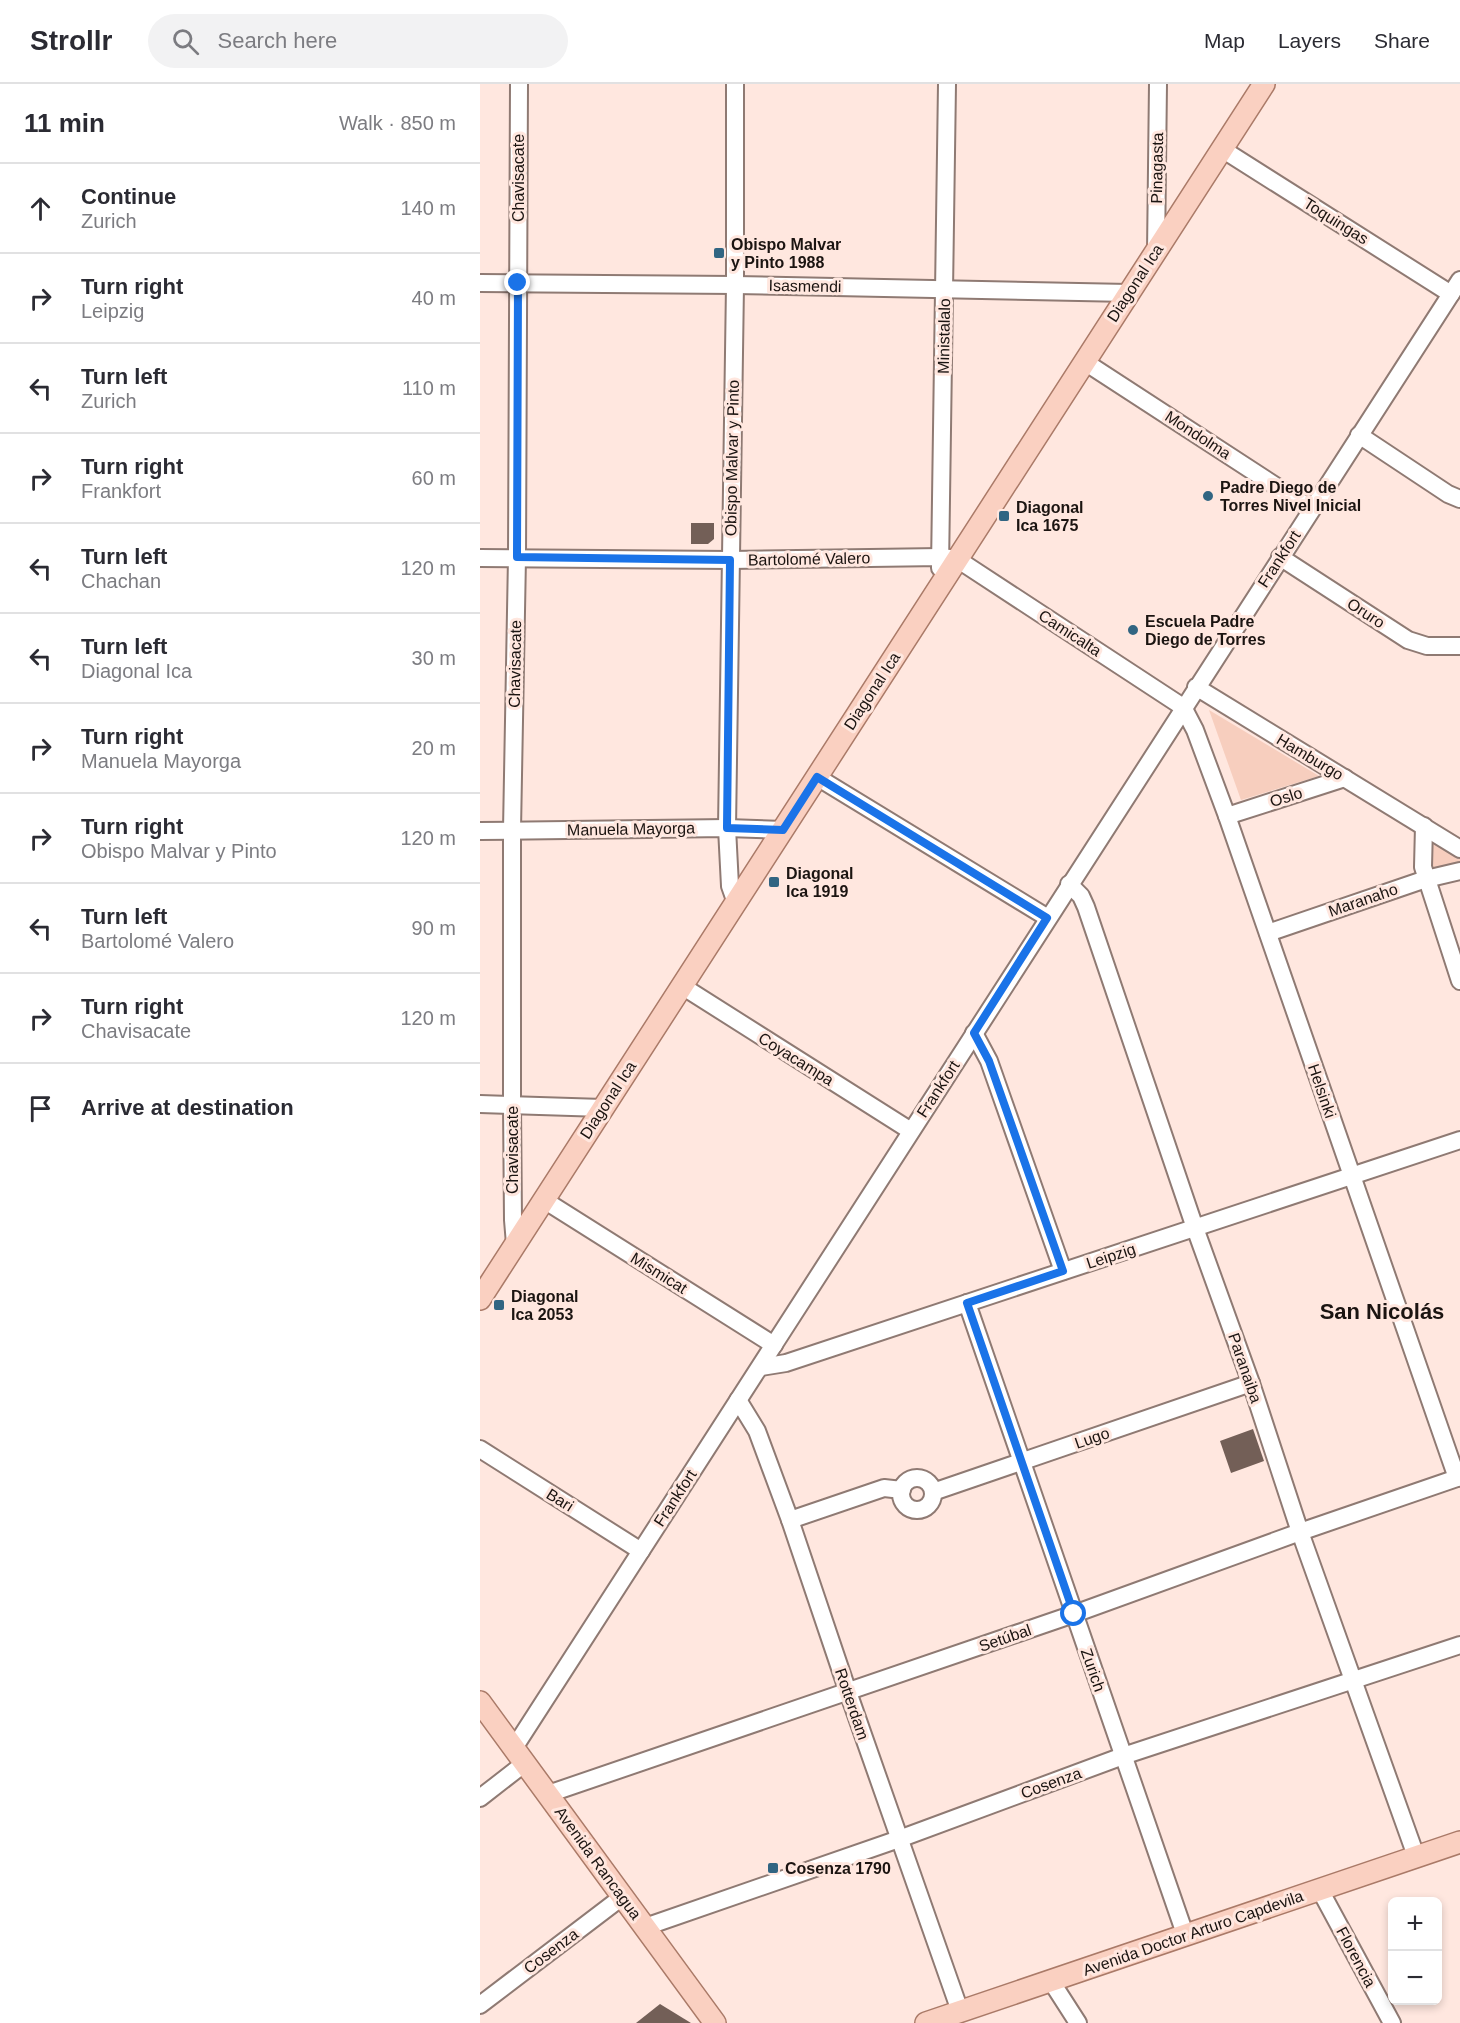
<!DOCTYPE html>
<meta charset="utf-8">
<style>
:root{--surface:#fff;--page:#f2f2f3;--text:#2b2b33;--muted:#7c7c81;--line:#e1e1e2}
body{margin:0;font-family:Helvetica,sans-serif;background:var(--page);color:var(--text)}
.controls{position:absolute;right:18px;bottom:18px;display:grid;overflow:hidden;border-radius:9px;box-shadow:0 3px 9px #0003}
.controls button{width:54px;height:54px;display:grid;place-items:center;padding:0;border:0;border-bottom:2px solid var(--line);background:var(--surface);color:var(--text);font:30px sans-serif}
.stop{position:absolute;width:18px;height:18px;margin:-14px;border:4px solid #1a73e8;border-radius:50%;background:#fff}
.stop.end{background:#1a73e8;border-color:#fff;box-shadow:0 2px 6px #0008}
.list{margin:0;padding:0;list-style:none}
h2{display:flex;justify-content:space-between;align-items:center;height:78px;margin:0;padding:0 24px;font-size:26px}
h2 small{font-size:20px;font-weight:400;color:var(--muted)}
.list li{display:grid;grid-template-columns:39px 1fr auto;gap:18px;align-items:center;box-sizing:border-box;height:90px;padding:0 24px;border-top:2px solid var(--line)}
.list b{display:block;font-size:22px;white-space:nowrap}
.list p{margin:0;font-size:20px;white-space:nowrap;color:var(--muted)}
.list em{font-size:20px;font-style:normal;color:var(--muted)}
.icon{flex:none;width:33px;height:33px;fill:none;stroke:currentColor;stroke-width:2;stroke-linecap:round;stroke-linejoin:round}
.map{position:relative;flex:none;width:980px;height:1939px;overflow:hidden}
header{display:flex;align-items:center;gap:36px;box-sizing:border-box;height:84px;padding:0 30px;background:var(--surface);border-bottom:2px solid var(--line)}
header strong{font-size:28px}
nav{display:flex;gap:33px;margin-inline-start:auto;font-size:21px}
.search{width:420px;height:54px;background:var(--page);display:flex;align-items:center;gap:15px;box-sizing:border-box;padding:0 21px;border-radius:33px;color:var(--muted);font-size:22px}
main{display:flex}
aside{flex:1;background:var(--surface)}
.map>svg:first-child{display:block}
</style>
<header>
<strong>Strollr</strong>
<div class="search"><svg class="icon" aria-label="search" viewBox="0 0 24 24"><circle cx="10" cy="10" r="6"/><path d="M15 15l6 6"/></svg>Search here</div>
<nav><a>Map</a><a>Layers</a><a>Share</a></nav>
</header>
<main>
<aside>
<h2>11 min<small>Walk · 850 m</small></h2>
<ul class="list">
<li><svg class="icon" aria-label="ahead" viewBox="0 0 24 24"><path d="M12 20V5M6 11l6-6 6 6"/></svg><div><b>Continue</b><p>Zurich</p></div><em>140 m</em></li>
<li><svg class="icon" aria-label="right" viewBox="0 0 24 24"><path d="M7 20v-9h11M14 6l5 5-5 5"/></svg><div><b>Turn right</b><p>Leipzig</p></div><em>40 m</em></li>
<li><svg class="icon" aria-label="left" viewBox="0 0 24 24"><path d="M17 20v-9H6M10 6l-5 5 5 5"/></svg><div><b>Turn left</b><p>Zurich</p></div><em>110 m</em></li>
<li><svg class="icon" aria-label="right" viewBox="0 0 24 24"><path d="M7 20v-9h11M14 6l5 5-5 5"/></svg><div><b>Turn right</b><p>Frankfort</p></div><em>60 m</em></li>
<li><svg class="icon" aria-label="left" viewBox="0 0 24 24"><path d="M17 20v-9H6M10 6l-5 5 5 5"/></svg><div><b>Turn left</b><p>Chachan</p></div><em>120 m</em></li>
<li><svg class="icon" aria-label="left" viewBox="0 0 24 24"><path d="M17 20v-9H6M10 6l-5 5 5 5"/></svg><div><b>Turn left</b><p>Diagonal Ica</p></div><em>30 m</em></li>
<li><svg class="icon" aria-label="right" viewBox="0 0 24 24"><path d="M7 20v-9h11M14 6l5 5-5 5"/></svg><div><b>Turn right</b><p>Manuela Mayorga</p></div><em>20 m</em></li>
<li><svg class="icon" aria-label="right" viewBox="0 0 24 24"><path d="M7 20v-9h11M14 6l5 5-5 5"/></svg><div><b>Turn right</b><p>Obispo Malvar y Pinto</p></div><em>120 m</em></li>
<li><svg class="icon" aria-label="left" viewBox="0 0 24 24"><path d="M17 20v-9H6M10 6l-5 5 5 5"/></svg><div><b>Turn left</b><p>Bartolomé Valero</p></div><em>90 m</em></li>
<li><svg class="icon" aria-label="right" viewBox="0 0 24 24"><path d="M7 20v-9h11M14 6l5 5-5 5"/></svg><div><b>Turn right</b><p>Chavisacate</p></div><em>120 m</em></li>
<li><svg class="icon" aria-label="arrive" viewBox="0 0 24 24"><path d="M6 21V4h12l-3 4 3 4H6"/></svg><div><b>Arrive at destination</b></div></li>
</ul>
</aside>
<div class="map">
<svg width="980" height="1939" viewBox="0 0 980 1939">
<rect width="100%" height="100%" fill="#ffe7df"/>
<g fill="#f7cebe">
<polygon points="729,626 839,692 761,716"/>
<polygon points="953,758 980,773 980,781 952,788"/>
</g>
<g fill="#735f57">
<polygon points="211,439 234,439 234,455 228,460 211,460"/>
<polygon points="773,1345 784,1377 751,1389 740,1357"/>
<polygon points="180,1920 211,1939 156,1939"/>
</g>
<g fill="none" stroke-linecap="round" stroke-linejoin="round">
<g stroke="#8f7a73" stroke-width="20">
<g id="minor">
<polyline points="255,0 255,201 247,744 250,802 256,819"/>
<polyline points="742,65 971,210"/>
<polyline points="676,168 678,0"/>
<polyline points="0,199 255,201 649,209"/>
<polyline points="605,278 831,425"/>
<polyline points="879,351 968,410 980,415"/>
<polyline points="800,473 928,556 947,562 980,562"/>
<polyline points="0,474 250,476 461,473 477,475 703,623 715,646 747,732 977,1394"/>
<polyline points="460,484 467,0"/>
<polyline points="716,603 980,765"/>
<polyline points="337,693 568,834"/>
<polyline points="747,732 865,694"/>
<polyline points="944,742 943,783 980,897"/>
<polyline points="0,747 247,744 303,746"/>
<polyline points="589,800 601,812 606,823 715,1144 771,1299 820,1448 936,1772"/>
<polyline points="788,849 946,795 980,787"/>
<polyline points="202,902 431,1047"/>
<polyline points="494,949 509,977 583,1187"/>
<polyline points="0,1020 123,1024"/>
<polyline points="64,1116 294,1261"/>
<polyline points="35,1160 33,1136 32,1021 32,746 37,473 39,0"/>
<polyline points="487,1219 705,1850"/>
<polyline points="281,1283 306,1279 980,1056"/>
<polyline points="258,1316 277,1347 310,1436 368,1608 480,1927"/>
<polyline points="0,1365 161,1467"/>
<circle cx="437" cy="1410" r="16"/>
<polyline points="453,1408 771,1299"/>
<polyline points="310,1436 404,1404 422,1406"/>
<polyline points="34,1664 980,196"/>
<polyline points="68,1710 594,1530 820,1448 980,1393"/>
<polyline points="0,1714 45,1679"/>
<polyline points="840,1806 912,1939"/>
<polyline points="165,1843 419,1755 643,1672 980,1561"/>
<polyline points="571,1897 598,1939"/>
<polyline points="0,1921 142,1813"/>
</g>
</g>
<g stroke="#aa7a68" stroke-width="24">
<g id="major">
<polyline points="0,1215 784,0"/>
<polyline points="0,1618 235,1939"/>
<polyline points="446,1939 980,1758"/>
</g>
</g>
<use href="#minor" stroke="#fff" stroke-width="16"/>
<use href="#major" stroke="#fad0c1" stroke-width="21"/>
</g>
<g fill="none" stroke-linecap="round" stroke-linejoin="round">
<polyline stroke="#1a73e8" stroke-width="8" points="38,199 37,473 250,476 247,744 303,746 337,693 567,834 494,949 509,977 583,1187 487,1219 594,1530"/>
</g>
<g fill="#316582" stroke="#ffe7df" stroke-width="2">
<rect x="233" y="163" width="12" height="12" rx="3"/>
<circle cx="728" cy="412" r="6"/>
<rect x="518" y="426" width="12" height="12" rx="3"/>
<circle cx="653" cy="546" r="6"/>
<rect x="288" y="792" width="12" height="12" rx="3"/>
<rect x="13" y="1215" width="12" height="12" rx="3"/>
<rect x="287" y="1778" width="12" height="12" rx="3"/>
</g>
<g text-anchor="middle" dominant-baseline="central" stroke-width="6" stroke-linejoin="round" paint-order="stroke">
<g font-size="16" fill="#1b1411" stroke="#ffe7df">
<text transform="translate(677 84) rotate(-89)">Pinagasta</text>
<text transform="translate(38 94) rotate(-90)">Chavisacate</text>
<text transform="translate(856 137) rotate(32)">Toquingas</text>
<text transform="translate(655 199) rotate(-57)">Diagonal Ica</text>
<text transform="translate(325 202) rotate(1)">Isasmendi</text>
<text transform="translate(464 252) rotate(-89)">Ministalalo</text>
<text transform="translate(718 351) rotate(33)">Mondolma</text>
<text transform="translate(252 374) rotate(-89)">Obispo Malvar y Pinto</text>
<text transform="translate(329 475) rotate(-1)">Bartolomé Valero</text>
<text transform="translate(799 475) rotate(-57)">Frankfort</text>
<text transform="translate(886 529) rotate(33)">Oruro</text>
<text transform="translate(590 549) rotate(33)">Camicalta</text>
<text transform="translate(35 580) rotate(-89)">Chavisacate</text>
<text transform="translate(392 607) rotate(-57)">Diagonal Ica</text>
<text transform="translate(830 673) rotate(31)">Hamburgo</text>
<text transform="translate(806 713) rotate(-18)">Oslo</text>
<text transform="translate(151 745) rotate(-1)">Manuela Mayorga</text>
<text transform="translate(883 816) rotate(-19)">Maranaho</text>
<text transform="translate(316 975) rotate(32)">Coyacampa</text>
<text transform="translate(458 1005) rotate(-57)">Frankfort</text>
<text transform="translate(842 1007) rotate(71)">Helsinki</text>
<text transform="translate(128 1016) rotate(-57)">Diagonal Ica</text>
<text transform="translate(32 1066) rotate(-90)">Chavisacate</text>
<text transform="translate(631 1172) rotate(-18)">Leipzig</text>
<text transform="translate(179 1189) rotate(32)">Mismicat</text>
<text transform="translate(765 1284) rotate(71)">Paranaiba</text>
<text transform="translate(612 1354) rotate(-19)">Lugo</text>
<text transform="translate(195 1414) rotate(-57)">Frankfort</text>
<text transform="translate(80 1416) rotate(32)">Bari</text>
<text transform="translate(525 1554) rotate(-19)">Setúbal</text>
<text transform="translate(613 1586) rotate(71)">Zurich</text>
<text transform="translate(372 1620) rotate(71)">Rotterdam</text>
<text transform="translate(571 1699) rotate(-20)">Cosenza</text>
<text transform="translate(118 1779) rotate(54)">Avenida Rancagua</text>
<text transform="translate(713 1849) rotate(-19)">Avenida Doctor Arturo Capdevila</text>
<text transform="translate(71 1867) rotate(-37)">Cosenza</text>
<text transform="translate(876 1873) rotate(62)">Florencia</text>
</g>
<g font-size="16" font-weight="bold" fill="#1b1411" stroke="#ffe7df" text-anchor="start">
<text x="251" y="160">Obispo Malvar<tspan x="251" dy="18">y Pinto 1988</tspan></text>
<text x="740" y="403">Padre Diego de<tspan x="740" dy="18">Torres Nivel Inicial</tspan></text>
<text x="536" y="423">Diagonal<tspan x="536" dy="18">Ica 1675</tspan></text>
<text x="665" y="537">Escuela Padre<tspan x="665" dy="18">Diego de Torres</tspan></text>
<text x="306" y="789">Diagonal<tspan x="306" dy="18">Ica 1919</tspan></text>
<text x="31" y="1212">Diagonal<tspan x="31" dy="18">Ica 2053</tspan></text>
<text x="305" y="1784">Cosenza 1790</text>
</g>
<g font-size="22" font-weight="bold" fill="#1b1411" stroke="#ffe7df">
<text x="902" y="1227">San Nicolás</text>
</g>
</g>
</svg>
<div class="controls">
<button>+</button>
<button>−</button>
</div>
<div class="stop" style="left:594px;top:1530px"></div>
<div class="stop end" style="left:38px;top:199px"></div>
</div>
</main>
